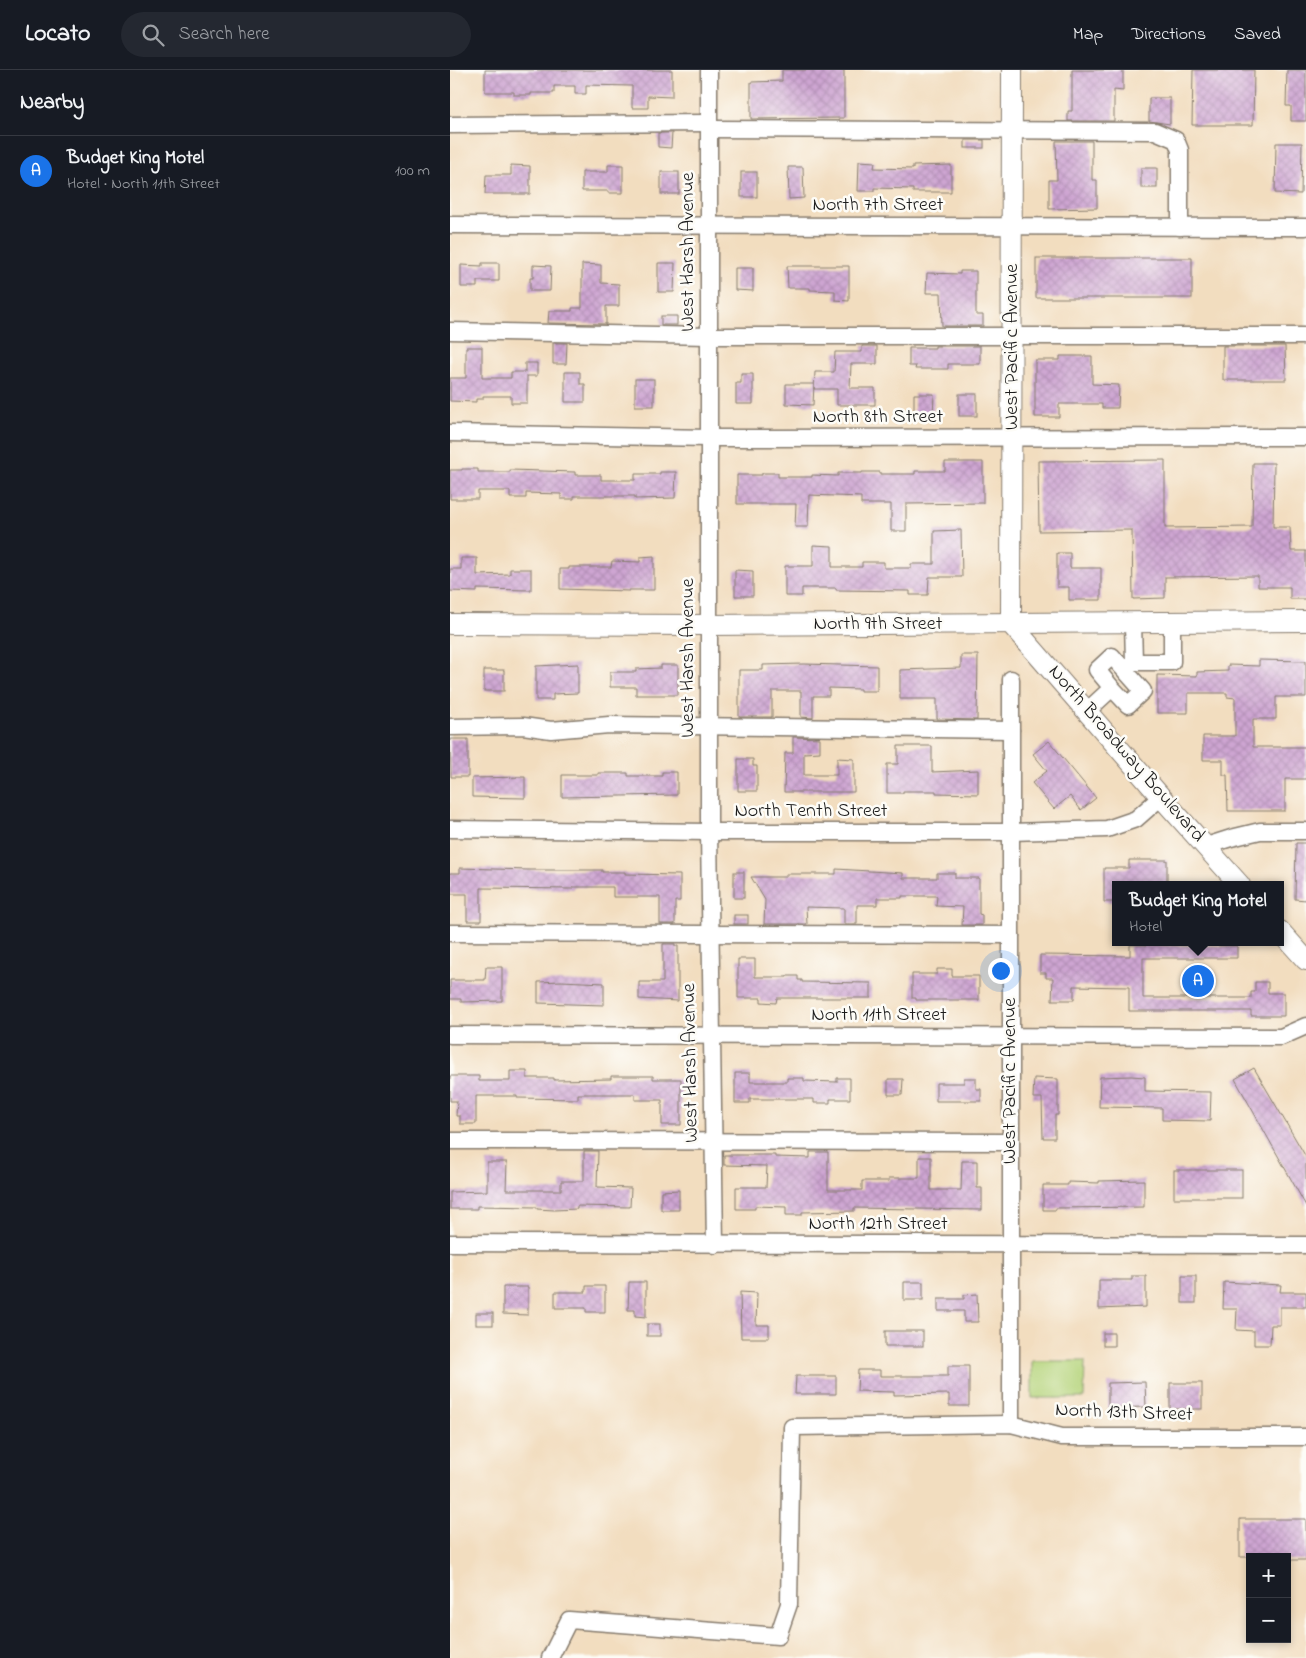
<!DOCTYPE html>
<meta charset="utf-8">
<style>
:root{--surface:#171b24;--page:#242831;--text:#f1f3f6;--muted:#9ea1a6;--line:#363941;--accent:#1a73e8}
body{margin:0;font-family:"Indie Flower",sans-serif;background:var(--page);color:var(--text)}
.controls{position:absolute;right:15px;bottom:15px;display:grid;overflow:hidden;border-radius:0px;box-shadow:0 2px 8px #0003}
.controls button{width:45px;height:45px;display:grid;place-items:center;padding:0;border:0;border-bottom:1px solid var(--line);background:var(--surface);color:var(--text);font:25px sans-serif}
.you{position:absolute;left:550px;top:900px;width:18px;height:18px;margin:-12px;border:4px solid #fff;border-radius:50%;background:#1a73e8;box-shadow:0 0 0 8px #1a73e833}
.badge{display:grid;place-items:center;width:32px;height:32px;border-radius:50%;background:var(--accent);color:#fff;font-size:16px;font-weight:700}
.pin{position:absolute;translate:-50% -50%;border:2px solid #fff;box-shadow:0 1px 5px #0006}
.popup{position:absolute;left:662px;top:811px;width:172px;height:65px;box-sizing:border-box;display:grid;place-content:center;border-radius:0px;background:var(--surface);filter:drop-shadow(0 1px 4px #0005);font-size:16px;white-space:nowrap;color:var(--muted)}
.popup b{font-size:19px;color:var(--text)}
.popup::after{content:'';position:absolute;left:50%;top:100%;margin-left:-10px;border:10px solid transparent;border-top-color:var(--surface)}
.list{margin:0;padding:0;list-style:none}
h2{display:flex;justify-content:space-between;align-items:center;height:65px;margin:0;padding:0 20px;font-size:21px}
h2 small{font-size:16px;font-weight:400;color:var(--muted)}
.list li{display:grid;grid-template-columns:32px 1fr auto;gap:15px;align-items:center;box-sizing:border-box;height:70px;padding:0 20px;border-top:1px solid var(--line)}
.list b{display:block;font-size:19px;white-space:nowrap}
.list p{margin:0;font-size:16px;white-space:nowrap;color:var(--muted)}
.list em{font-size:16px;font-style:normal;color:var(--muted)}
.icon{flex:none;width:28px;height:28px;fill:none;stroke:currentColor;stroke-width:2;stroke-linecap:round;stroke-linejoin:round}
.map{position:relative;flex:none;width:856px;height:1588px;overflow:hidden}
header{display:flex;align-items:center;gap:30px;box-sizing:border-box;height:70px;padding:0 25px;background:var(--surface);border-bottom:1px solid var(--line)}
header strong{font-size:24px}
nav{display:flex;gap:28px;margin-inline-start:auto;font-size:18px}
.search{width:350px;height:45px;background:var(--page);display:flex;align-items:center;gap:12px;box-sizing:border-box;padding:0 18px;border-radius:28px;color:var(--muted);font-size:19px}
main{display:flex}
aside{flex:1;background:var(--surface)}
.map>svg:first-child{display:block}
</style>
<header>
<strong>Locato</strong>
<div class="search"><svg class="icon" aria-label="search" viewBox="0 0 24 24"><circle cx="10" cy="10" r="6"/><path d="M15 15l6 6"/></svg>Search here</div>
<nav><a>Map</a><a>Directions</a><a>Saved</a></nav>
</header>
<main>
<aside>
<h2>Nearby<small></small></h2>
<ul class="list">
<li><span class="badge">A</span><div><b>Budget King Motel</b><p>Hotel · North 11th Street</p></div><em>100 m</em></li>
</ul>
</aside>
<div class="map">
<svg width="856" height="1588" viewBox="0 0 856 1588">
<defs>
<pattern id="building-cross-hatch" width="8" height="8" patternUnits="userSpaceOnUse" patternTransform="scale(1.25)"><rect width="8" height="8" fill="#cea5d2"/><path d="M0 0l8 8M0 8l8-8" fill="none" stroke="#b08db4"/></pattern>
</defs>
<rect width="100%" height="100%" fill="#fdfcf7"/>
<filter id="ink" filterUnits="userSpaceOnUse"><feTurbulence type="fractalNoise" baseFrequency=".02" numOctaves="2"/><feDisplacementMap in="SourceGraphic" scale="10" xChannelSelector="R" yChannelSelector="G"/><feConvolveMatrix kernelMatrix="1 2 1 2 8 2 1 2 1" color-interpolation-filters="sRGB"/></filter>
<filter id="wash" filterUnits="userSpaceOnUse"><feTurbulence type="fractalNoise" baseFrequency=".0096" numOctaves="4" result="noise"/><feDisplacementMap in="SourceGraphic" scale="20" xChannelSelector="R" yChannelSelector="G"/><feGaussianBlur stdDeviation="1.12" result="paint"/><feColorMatrix in="noise" values="0 0 0 0 0 0 0 0 0 0 0 0 0 0 0 0 0 1.4 0 .05"/><feComposite in="paint" operator="in"/></filter>
<g filter="url(#wash)">
<rect width="100%" height="100%" fill="#f2ddbf"/>
<polygon fill="#b5d47b" stroke="#68784c" points="582,1291 635,1291 634,1328 582,1328"/>
<g id="blocks">
<g fill="url(#building-cross-hatch)">
<polygon points="35,0 222,0 222,27 198,26 198,38 182,38 182,16 136,15 136,24 125,24 125,16 104,16 104,23 81,23 81,25 64,25 64,22 35,22"/>
<polygon points="332,0 394,0 394,48 301,49 301,12 332,11"/>
<polygon points="622,0 673,0 673,21 664,20 664,51 618,51 618,41 622,41"/>
<polygon points="743,0 804,0 803,55 742,55"/>
<polygon points="837,0 856,0 856,51 841,51 841,36 836,36"/>
<polygon points="699,28 720,28 720,54 699,51"/>
<polygon points="208,63 222,63 221,78 208,77"/>
<rect x="515" y="70" width="19" height="8"/>
<polygon points="606,71 642,71 642,110 647,110 647,138 599,139 599,110 607,110"/>
<polygon points="826,73 852,73 851,124 825,123"/>
<polygon points="409,91 425,92 424,98 463,99 463,96 501,95 501,122 463,122 463,119 424,118 424,121 408,121"/>
<polygon points="61,95 80,96 80,124 35,124 36,105 61,105"/>
<polygon points="158,95 173,95 173,123 158,123 158,121 132,121 132,102 158,102"/>
<polygon points="338,97 353,97 354,128 339,129"/>
<rect x="691" y="98" width="16" height="20"/>
<rect x="211" y="102" width="18" height="22"/>
<rect x="291" y="102" width="16" height="25"/>
<rect x="586" y="188" width="156" height="40"/>
<polygon points="32,193 49,193 49,211 27,211 27,217 11,217 11,195 32,196"/>
<polygon points="208,193 225,193 224,222 208,222"/>
<polygon points="132,194 151,195 151,213 169,214 169,236 156,236 156,254 98,253 99,241 122,241 122,238 132,238"/>
<polygon points="83,195 101,196 100,221 80,221 80,208 83,208"/>
<polygon points="337,196 399,196 399,231 385,230 385,221 360,220 360,218 338,218"/>
<polygon points="285,198 303,198 303,221 285,220"/>
<polygon points="510,201 526,201 526,245 533,245 533,256 492,256 491,223 476,223 477,203 510,204"/>
<rect x="211" y="246" width="16" height="9"/>
<polygon points="103,273 117,273 116,294 103,294"/>
<polygon points="412,276 427,276 427,294 401,294 400,318 425,318 425,335 387,335 387,319 364,319 365,302 384,302 385,282 412,282"/>
<polygon points="485,276 530,276 530,294 498,294 498,299 465,299 466,296 459,296 459,278 485,278"/>
<polygon points="773,276 835,276 836,310 773,310"/>
<polygon points="16,277 32,277 32,308 61,308 61,302 75,302 75,293 87,293 87,306 77,306 77,333 61,333 61,326 33,326 33,329 26,329 26,332 0,331 0,308 16,308"/>
<polygon points="610,286 642,286 642,314 669,315 668,338 652,338 652,334 609,334 609,347 585,347 585,290 610,290"/>
<polygon points="115,302 130,302 130,314 135,314 135,332 115,332"/>
<polygon points="291,304 303,304 303,334 286,334 286,313 291,313"/>
<rect x="185" y="309" width="19" height="27"/>
<polygon points="336,314 364,314 363,335 336,334"/>
<polygon points="464,324 484,324 483,346 464,345"/>
<rect x="509" y="324" width="18" height="22"/>
<polygon points="715,390 715,458 802,457 803,393 824,393 823,457 840,457 841,481 856,481 856,529 840,529 840,517 808,517 808,506 715,507 715,528 683,529 682,460 589,461 588,391"/>
<polygon points="495,392 533,392 533,433 456,434 456,461 441,461 441,434 411,434 411,427 359,425 358,457 345,457 346,434 287,434 287,405 312,405 312,403 328,403 328,407 362,407 362,405 388,406 388,403 412,403 412,402 430,402 430,404 465,404 465,401 495,401"/>
<polygon points="12,399 28,399 28,402 60,402 60,400 125,402 125,405 151,405 151,410 185,410 185,404 210,404 210,402 226,402 225,428 185,429 185,426 124,426 124,429 111,429 111,424 76,423 76,428 60,428 60,421 28,421 28,429 0,429 0,400 12,400"/>
<polygon points="511,460 512,507 479,507 478,525 460,525 460,521 386,520 386,518 352,518 352,526 335,526 335,496 363,496 363,475 382,476 382,497 412,497 412,492 434,492 434,498 461,498 461,494 484,494 484,461"/>
<polygon points="607,483 620,483 620,498 651,498 651,530 619,530 619,517 607,517"/>
<polygon points="204,486 204,520 179,520 179,521 110,519 110,499 119,499 119,497 161,497 162,491 190,492 190,487"/>
<polygon points="11,488 27,488 27,505 60,504 60,499 81,499 81,520 27,519 27,522 0,521 0,499 11,499"/>
<polygon points="285,500 303,501 303,526 285,526"/>
<polygon points="511,585 528,585 527,650 487,649 487,629 450,629 450,600 511,598"/>
<polygon points="809,590 856,591 856,627 826,627 826,649 803,649 803,677 856,677 856,709 835,709 835,741 778,741 777,705 773,705 773,690 753,690 753,666 785,666 785,628 777,627 777,623 738,623 738,643 707,643 707,605 747,606 747,602 778,601 778,595 809,596"/>
<polygon points="128,594 128,623 103,624 103,630 86,630 86,596"/>
<polygon points="354,594 427,596 427,621 410,621 410,619 379,618 379,626 363,626 363,648 351,647 351,621 322,621 322,647 289,647 289,600 313,600 313,595"/>
<polygon points="211,595 228,595 228,625 186,625 186,617 160,617 160,602 186,602 186,599 211,598"/>
<rect x="34" y="600" width="20" height="21"/>
<polygon points="343,667 370,668 370,682 354,683 354,705 387,705 387,688 404,689 404,722 334,722 335,683 343,683"/>
<polygon points="0,669 18,669 18,707 1,707"/>
<polygon points="599,671 646,728 631,740 620,726 604,739 582,713 597,701 583,684"/>
<polygon points="448,676 482,676 482,702 528,700 528,724 486,723 486,721 453,721 453,723 437,723 437,694 448,694"/>
<polygon points="288,689 303,689 303,696 307,696 307,721 288,721"/>
<polygon points="212,702 227,702 227,725 112,727 112,705 148,705 148,703 178,703 178,706 212,706"/>
<polygon points="75,707 75,728 22,727 22,708"/>
<polygon points="846,773 856,773 856,830 845,829"/>
<polygon points="679,790 717,790 717,815 666,815 666,832 654,832 654,798 679,798"/>
<polygon points="10,798 78,800 152,800 152,802 175,802 175,804 230,805 230,831 225,831 225,854 210,854 210,827 163,827 163,817 123,817 123,819 31,818 31,851 17,851 17,824 0,824 0,803 10,803"/>
<polygon points="386,799 453,803 453,808 487,808 487,803 505,803 505,808 529,808 529,844 532,845 532,855 512,855 513,837 486,836 487,826 452,826 452,828 427,828 427,835 407,835 407,854 394,854 394,838 356,837 357,854 314,854 315,830 301,807 336,807 336,804 386,804"/>
<rect x="284" y="802" width="10" height="26"/>
<rect x="284" y="845" width="14" height="9"/>
<polygon points="213,874 225,874 225,876 228,876 228,931 189,929 189,912 213,912"/>
<polygon points="680,875 787,876 787,888 693,888 693,928 801,928 801,922 805,922 805,912 818,912 818,923 834,923 834,946 801,946 801,941 679,941 679,917 624,916 624,930 602,930 603,908 596,908 596,903 590,903 590,885 680,886"/>
<polygon points="288,889 305,889 305,907 337,907 337,906 348,906 348,910 352,910 352,912 421,913 421,928 327,928 326,933 311,932 311,928 288,928"/>
<polygon points="36,897 52,897 52,931 11,932 11,929 0,929 0,910 35,910"/>
<polygon points="487,899 502,899 502,906 529,906 529,930 466,930 466,928 462,928 462,904 487,904"/>
<polygon points="111,911 154,913 154,935 88,933 88,912"/>
<polygon points="804,998 856,1087 856,1136 785,1009"/>
<polygon points="60,1001 77,1001 77,1008 104,1008 104,1010 161,1009 161,1006 203,1006 203,1009 231,1009 231,1055 212,1055 212,1030 185,1030 185,1024 128,1024 128,1029 67,1028 67,1026 26,1026 26,1054 10,1054 10,1046 6,1046 7,1031 0,1031 0,1006 29,1006 29,1011 60,1011"/>
<polygon points="285,1003 300,1003 300,1012 337,1012 337,1008 354,1008 354,1011 387,1012 387,1008 400,1008 400,1029 380,1029 380,1033 364,1033 364,1029 300,1029 300,1033 285,1033"/>
<polygon points="681,1006 695,1007 695,1021 761,1022 760,1051 712,1050 712,1038 649,1037 650,1007"/>
<polygon points="514,1008 526,1008 526,1019 531,1019 531,1031 486,1031 486,1013 514,1013"/>
<polygon points="584,1008 608,1009 608,1045 605,1045 605,1068 593,1068 592,1028 583,1028"/>
<polygon points="438,1009 453,1009 452,1025 438,1025"/>
<polygon points="134,1081 148,1081 147,1117 181,1118 180,1137 127,1136 127,1139 104,1140 87,1139 87,1137 27,1136 27,1139 0,1139 0,1122 37,1121 37,1092 57,1092 56,1120 111,1120 111,1111 134,1111"/>
<polygon points="360,1082 378,1082 378,1120 412,1120 412,1111 439,1111 439,1108 469,1108 469,1087 481,1087 481,1120 511,1120 512,1091 527,1091 527,1118 532,1118 532,1140 404,1138 404,1141 352,1142 352,1145 336,1145 336,1137 305,1136 305,1139 286,1139 286,1117 316,1117 317,1096 274,1095 274,1085 325,1085 325,1087 360,1088"/>
<rect x="724" y="1100" width="68" height="28"/>
<polygon points="694,1110 694,1137 606,1138 606,1140 593,1140 593,1115 618,1115 618,1112 649,1113 649,1111"/>
<polygon points="229,1120 229,1140 211,1140 211,1121"/>
<polygon points="682,1206 696,1206 696,1237 649,1239 649,1210 682,1210"/>
<rect x="732" y="1206" width="14" height="27"/>
<polygon points="179,1212 196,1212 196,1247 185,1246 185,1240 178,1240"/>
<rect x="454" y="1212" width="19" height="18"/>
<polygon points="774,1212 831,1215 830,1222 856,1222 856,1237 830,1237 830,1255 821,1255 820,1275 804,1275 804,1261 786,1260 787,1239 773,1239"/>
<polygon points="136,1216 155,1216 155,1242 136,1242 136,1238 105,1238 105,1222 136,1222"/>
<polygon points="53,1217 78,1217 78,1245 53,1244"/>
<polygon points="290,1222 307,1223 306,1255 319,1255 319,1268 291,1268"/>
<polygon points="527,1224 528,1252 514,1252 514,1241 488,1241 488,1229 514,1229 514,1225"/>
<rect x="26" y="1243" width="17" height="12"/>
<rect x="197" y="1254" width="13" height="12"/>
<rect x="435" y="1261" width="38" height="15"/>
<rect x="653" y="1263" width="11" height="13"/>
<polygon points="498,1296 519,1296 519,1336 499,1336 499,1324 444,1325 444,1322 407,1321 408,1300 430,1300 430,1306 498,1306"/>
<polygon points="346,1306 386,1306 386,1324 345,1324"/>
<polygon points="695,1312 696,1337 658,1338 658,1313"/>
<rect x="720" y="1313" width="32" height="26"/>
<polygon points="790,1449 856,1449 856,1490 837,1490 837,1487 790,1487"/>
</g>
</g>
</g>
<g filter="url(#ink)">
<use href="#blocks" fill-opacity="0" stroke="#877c6e" stroke-width="1"/>
<g fill="none" stroke-linecap="round" stroke-linejoin="round">
<g stroke="#877c6e" stroke-width="19">
<g id="minor">
<polyline points="259,0 259,762 265,1175"/>
<polyline points="0,55 259,53"/>
<polyline points="259,59 705,61 726,70 730,80 730,157"/>
<polyline points="0,155 856,157"/>
<polyline points="0,261 259,266 856,266"/>
<polyline points="0,363 258,368 856,367"/>
<polyline points="683,553 684,592 722,592 722,553"/>
<polyline points="561,609 561,1354"/>
<polyline points="637,641 662,618 647,600 662,586 693,621 678,635 662,618"/>
<polyline points="0,657 73,656 101,660 159,655 561,660"/>
<polyline points="0,759 259,762 561,762 657,759 686,749 711,727"/>
<polyline points="756,776 781,768 810,761 856,761"/>
<polyline points="0,863 561,865"/>
<polyline points="0,965 831,967 856,956"/>
<polyline points="0,1071 560,1072"/>
<polyline points="0,1173 856,1175"/>
<polyline points="100,1588 119,1550 328,1566 339,1534 342,1357 561,1354 612,1367 856,1367"/>
</g>
</g>
<g stroke="#877c6e" stroke-width="22">
<g id="major">
<polyline points="0,554 259,555 856,551"/>
<polyline points="561,554 562,0"/>
<polyline points="561,554 711,727 790,815"/>
<polyline points="830,861 856,890"/>
</g>
</g>
<use href="#minor" stroke="#fff" stroke-width="16"/>
<use href="#major" stroke="#fff" stroke-width="20"/>
</g>
</g>
<g text-anchor="middle" dominant-baseline="central" stroke-width="5" stroke-linejoin="round" paint-order="stroke">
<g font-size="20" fill="#1c1c1c" stroke="#fdfcf7">
<text x="428" y="135">North 7th Street</text>
<text transform="translate(238 182) rotate(-90)">West Harsh Avenue</text>
<text transform="translate(562 277) rotate(-90)">West Pacific Avenue</text>
<text x="428" y="347">North 8th Street</text>
<text x="428" y="554">North 9th Street</text>
<text transform="translate(238 588) rotate(-90)">West Harsh Avenue</text>
<text transform="translate(676 684) rotate(49)">North Broadway Boulevard</text>
<text x="361" y="741">North Tenth Street</text>
<text x="429" y="945">North 11th Street</text>
<text transform="translate(241 993) rotate(-91)">West Harsh Avenue</text>
<text transform="translate(560 1011) rotate(-90)">West Pacific Avenue</text>
<text x="428" y="1154">North 12th Street</text>
<text transform="translate(674 1343) rotate(2)">North 13th Street</text>
</g>
</g>
</svg>
<div class="controls">
<button>+</button>
<button>−</button>
</div>
<div class="you"></div>
<div class="pin badge" style="left:748px;top:911px">A</div>
<div class="popup"><b>Budget King Motel</b>Hotel</div>
</div>
</main>
